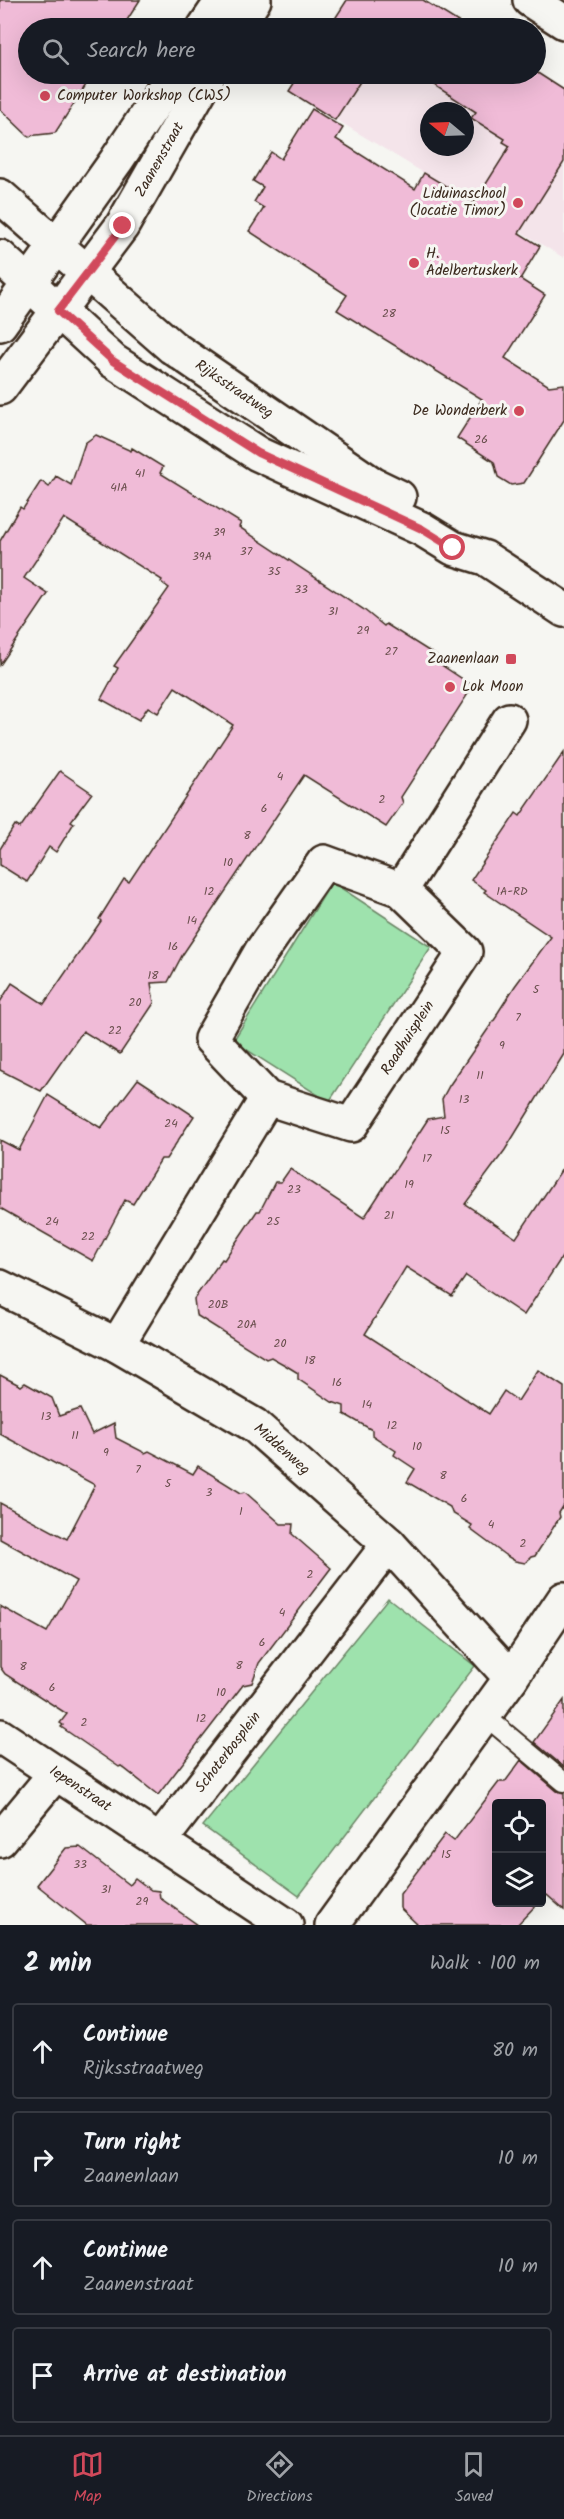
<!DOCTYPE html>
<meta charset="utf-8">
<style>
:root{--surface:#171b24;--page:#20242c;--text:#f1f3f6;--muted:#9ea1a6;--line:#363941;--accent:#d1495b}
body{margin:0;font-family:Kalam,sans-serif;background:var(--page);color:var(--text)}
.controls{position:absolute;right:18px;bottom:18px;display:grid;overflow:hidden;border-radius:6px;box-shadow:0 6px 24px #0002}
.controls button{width:54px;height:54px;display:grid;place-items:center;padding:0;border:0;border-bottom:2px solid var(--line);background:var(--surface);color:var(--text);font:30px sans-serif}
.compass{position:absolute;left:420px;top:102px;width:54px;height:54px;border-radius:50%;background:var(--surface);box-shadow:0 6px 24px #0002;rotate:289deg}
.stop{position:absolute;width:18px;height:18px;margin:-14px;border:4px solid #d1495b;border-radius:50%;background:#fff}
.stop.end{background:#d1495b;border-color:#fff;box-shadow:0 2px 6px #0008}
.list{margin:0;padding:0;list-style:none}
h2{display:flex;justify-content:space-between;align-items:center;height:78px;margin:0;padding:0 24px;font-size:26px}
h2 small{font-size:20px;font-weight:400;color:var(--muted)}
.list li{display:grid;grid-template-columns:39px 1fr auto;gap:18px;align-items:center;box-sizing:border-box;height:96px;margin:0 12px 12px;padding:0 12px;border:2px solid var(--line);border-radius:6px}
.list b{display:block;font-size:22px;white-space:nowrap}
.list p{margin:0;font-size:20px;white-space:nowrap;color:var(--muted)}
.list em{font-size:20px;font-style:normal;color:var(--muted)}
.icon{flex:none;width:33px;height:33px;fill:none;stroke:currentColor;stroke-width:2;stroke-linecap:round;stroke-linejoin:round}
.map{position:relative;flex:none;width:564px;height:1925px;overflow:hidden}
.search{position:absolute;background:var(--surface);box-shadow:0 6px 24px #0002;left:18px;right:18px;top:18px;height:66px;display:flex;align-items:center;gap:15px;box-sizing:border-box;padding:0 21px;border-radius:33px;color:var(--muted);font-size:22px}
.sheet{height:510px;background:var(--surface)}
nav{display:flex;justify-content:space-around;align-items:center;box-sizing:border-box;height:84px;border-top:2px solid var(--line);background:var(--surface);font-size:16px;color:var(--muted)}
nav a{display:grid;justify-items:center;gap:3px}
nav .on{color:var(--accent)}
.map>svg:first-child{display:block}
</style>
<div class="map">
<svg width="564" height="1925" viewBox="0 0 564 1925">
<rect width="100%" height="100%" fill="#f6f6f2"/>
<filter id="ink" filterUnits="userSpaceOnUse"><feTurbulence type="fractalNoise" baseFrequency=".0167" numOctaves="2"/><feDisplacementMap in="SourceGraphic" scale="12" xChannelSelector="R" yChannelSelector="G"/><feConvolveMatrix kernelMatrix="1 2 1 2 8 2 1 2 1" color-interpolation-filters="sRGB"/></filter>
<g filter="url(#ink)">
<path fill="#f4e4ea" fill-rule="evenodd" d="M 536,71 L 564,89 L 564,258 L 289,91 L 300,74 L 536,74 ZM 429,111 L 465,111 L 465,147 L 429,147 Z"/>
<g fill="#9ee2ad" stroke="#6c8666" stroke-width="1.5">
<polygon points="332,882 431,947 329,1102 233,1041"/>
<polygon points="388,1598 475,1666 299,1896 203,1826"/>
</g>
<g fill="#f0bbd7" stroke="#3b2a1e" stroke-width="1.5">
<polygon points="0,0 140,0 122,28 28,28 28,74 93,74 55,133 28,136 0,109"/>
<polygon points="347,0 423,0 468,28 329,28"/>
<polygon points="536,72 564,90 564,162 519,233 540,246 520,279 545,295 505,358 549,386 564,384 564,420 524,483 511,485 498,477 494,462 457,438 482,399 337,310 347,295 249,231 264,208 254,202 263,187 253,181 271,152 281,159 312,109 343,128 336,139 415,189 424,173 474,203 510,146 503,142 505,139 471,118 476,112 417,74"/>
<polygon points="300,74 365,74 335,120 289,91"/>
<polygon points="96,435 131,451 132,448 163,467 160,473 241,523 239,527 363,609 384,626 386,624 440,658 437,662 473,686 401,797 403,803 386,827 304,775 183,954 168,982 151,983 154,1003 120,1054 83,1031 41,1091 0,1070 0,1002 12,983 44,1004 101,921 99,919 124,879 129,882 233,725 175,687 158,713 148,707 139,720 101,699 118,668 114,666 169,588 161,582 162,580 64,518 24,578 48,594 0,665 0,541 20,507 23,509 41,481 49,487 56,476 71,485 85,443"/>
<polygon points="564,752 564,1054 505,1150 465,1204 516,1238 564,1166 564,1254 524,1315 466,1276 452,1296 406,1267 365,1334 489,1414 504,1391 518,1401 538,1370 564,1387 564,1505 559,1513 560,1517 535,1556 531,1557 525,1563 515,1561 505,1555 470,1529 472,1525 452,1513 450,1507 407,1482 415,1469 394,1455 396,1451 372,1435 372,1430 344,1414 344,1406 332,1402 298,1379 298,1373 285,1365 271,1357 266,1359 196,1315 194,1299 222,1259 224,1260 257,1211 260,1211 275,1182 281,1182 290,1169 364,1218 428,1119 444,1116 442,1099 449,1086 497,1016 497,1014 515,986 551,937 484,892 486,890 471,880 516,813 520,816"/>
<polygon points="60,771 92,793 71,821 74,823 56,852 49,847 27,882 0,865 0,849 15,825 20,828"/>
<polygon points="138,1079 194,1116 166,1159 161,1159 133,1204 125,1200 93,1261 0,1208 0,1140 19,1150 48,1095 101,1128"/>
<polygon points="0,1375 21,1386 25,1383 52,1398 59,1416 80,1409 92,1434 114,1423 116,1438 145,1453 149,1451 193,1474 198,1466 241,1493 245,1492 281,1524 293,1524 292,1534 331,1568 259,1663 252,1683 243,1685 158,1795 121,1766 119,1767 61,1727 63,1725 60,1723 67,1714 5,1674 0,1667 0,1606 47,1632 76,1581 0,1539 0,1503 67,1539 95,1485 0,1434"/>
<polygon points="564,1700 564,1767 534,1742"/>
<polygon points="521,1760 557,1791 564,1793 564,1910 547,1895 542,1900 542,1803 496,1803 496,1902 539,1902 517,1925 418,1925 400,1908 400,1894 445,1834 454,1841 499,1782 505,1782"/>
<polygon points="80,1847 129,1885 135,1878 151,1890 159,1891 160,1898 198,1925 87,1925 37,1885 66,1848"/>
</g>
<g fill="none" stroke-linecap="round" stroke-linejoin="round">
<g stroke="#3b2a1e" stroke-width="22">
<polyline id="lane" points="484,1715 564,1782"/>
</g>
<g stroke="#3b2a1e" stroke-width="38">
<g id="street">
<polyline points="530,0 564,22"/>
<polygon points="324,862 401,890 465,952 351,1125 267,1098 211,1039 261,952"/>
<polyline points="401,890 509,720"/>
<path id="s1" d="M 0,1287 L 117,1345 L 254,1425 L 389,1544 L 511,1678"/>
<polyline points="117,1345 267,1098"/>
<path id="s2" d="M 0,1736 L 286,1925"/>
<polyline points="0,1840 55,1774"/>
<path id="s3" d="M 160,1841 L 389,1544"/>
<polyline points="332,1925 511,1678 564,1599"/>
</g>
</g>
<g stroke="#3b2a1e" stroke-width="38">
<g id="secondary">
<polyline points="204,28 223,0"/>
<polyline points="236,28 254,0"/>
<path id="s4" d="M 0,196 L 172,347 L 374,485 L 399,497"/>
<polyline points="0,257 113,361 258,454 422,529 453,548 485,558 564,610"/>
<polyline points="0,324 116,161 174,74"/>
<path id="s5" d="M 0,388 L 122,226 L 209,74"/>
</g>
</g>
<use href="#lane" stroke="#f6f6f2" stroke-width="18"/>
<use href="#street" stroke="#f6f6f2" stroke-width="33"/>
<use href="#secondary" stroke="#f6f6f2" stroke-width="33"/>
</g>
</g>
<g fill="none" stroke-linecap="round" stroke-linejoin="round" filter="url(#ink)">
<polyline stroke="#d1495b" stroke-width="8" points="123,226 58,311 113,361 258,453 422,529 453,548"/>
</g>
<g fill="#d1495b" stroke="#f6f6f2" stroke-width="2">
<circle cx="45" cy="96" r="6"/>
<circle cx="518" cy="203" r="6"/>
<circle cx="414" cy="263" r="6"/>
<circle cx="519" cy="411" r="6"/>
<rect x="505" y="653" width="12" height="12" rx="3"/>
<circle cx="450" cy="687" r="6"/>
</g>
<g text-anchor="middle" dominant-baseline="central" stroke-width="6" stroke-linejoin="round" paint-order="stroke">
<g font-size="12" fill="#684e4c">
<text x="389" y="313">28</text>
<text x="481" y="439">26</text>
<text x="140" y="473">41</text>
<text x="119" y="487">41A</text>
<text x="219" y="532">39</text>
<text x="246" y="551">37</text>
<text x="202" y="556">39A</text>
<text x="274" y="571">35</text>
<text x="301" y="589">33</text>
<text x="333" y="611">31</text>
<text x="363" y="630">29</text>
<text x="391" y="651">27</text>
<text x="280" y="776">4</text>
<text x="382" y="799">2</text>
<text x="264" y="808">6</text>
<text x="247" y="835">8</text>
<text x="228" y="862">10</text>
<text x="209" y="891">12</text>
<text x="512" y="891">1A-RD</text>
<text x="192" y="920">14</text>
<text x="173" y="946">16</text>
<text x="153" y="975">18</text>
<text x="536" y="989">5</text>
<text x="135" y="1002">20</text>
<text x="518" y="1017">7</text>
<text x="115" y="1030">22</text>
<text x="502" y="1045">9</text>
<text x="480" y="1075">11</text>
<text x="464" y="1099">13</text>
<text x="171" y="1123">24</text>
<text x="445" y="1130">15</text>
<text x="427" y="1158">17</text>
<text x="409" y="1184">19</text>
<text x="294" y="1189">23</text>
<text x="389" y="1215">21</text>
<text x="52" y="1221">24</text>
<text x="273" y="1221">25</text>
<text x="88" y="1236">22</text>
<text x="218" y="1304">20B</text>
<text x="247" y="1324">20A</text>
<text x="280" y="1343">20</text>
<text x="310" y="1360">18</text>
<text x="337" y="1382">16</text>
<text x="367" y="1404">14</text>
<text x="46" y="1416">13</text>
<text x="392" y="1425">12</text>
<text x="75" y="1435">11</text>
<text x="417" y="1446">10</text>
<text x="106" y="1452">9</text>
<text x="138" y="1469">7</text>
<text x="443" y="1475">8</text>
<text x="168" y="1483">5</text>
<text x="209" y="1492">3</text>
<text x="464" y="1498">6</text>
<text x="241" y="1511">1</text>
<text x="491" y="1524">4</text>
<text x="523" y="1543">2</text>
<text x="310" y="1574">2</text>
<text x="282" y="1612">4</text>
<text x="262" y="1642">6</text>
<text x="239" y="1665">8</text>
<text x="23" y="1666">8</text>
<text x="52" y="1687">6</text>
<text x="221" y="1692">10</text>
<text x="201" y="1718">12</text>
<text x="84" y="1722">2</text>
<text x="446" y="1854">15</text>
<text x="80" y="1864">33</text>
<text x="106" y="1889">31</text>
<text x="142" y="1901">29</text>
</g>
<g font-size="15" fill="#3b2a1e" stroke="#f6f6f2" text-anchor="start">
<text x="57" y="96">Computer Workshop (CWS)</text>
<text x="506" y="194" text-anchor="end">Liduinaschool<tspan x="506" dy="17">(locatie Timor)</tspan></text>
<text x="426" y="254">H.<tspan x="426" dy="17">Adelbertuskerk</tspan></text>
<text x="507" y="411" text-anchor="end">De Wonderberk</text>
<text x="499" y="659" text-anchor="end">Zaanenlaan</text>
<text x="462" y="687">Lok Moon</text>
</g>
<g font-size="15" fill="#3b2a1e" stroke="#f6f6f2">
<text stroke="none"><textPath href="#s5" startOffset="279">Zaanenstraat</textPath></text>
<text stroke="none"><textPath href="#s4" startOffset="304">Rijksstraatweg</textPath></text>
<text transform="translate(408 1038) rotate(-57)">Raadhuisplein</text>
<text stroke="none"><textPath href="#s1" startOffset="326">Middenweg</textPath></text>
<text stroke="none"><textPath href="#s3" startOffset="112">Schoterbosplein</textPath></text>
<text stroke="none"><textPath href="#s2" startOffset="96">Iepenstraat</textPath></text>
</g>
</g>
</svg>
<div class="controls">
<button><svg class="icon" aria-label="locate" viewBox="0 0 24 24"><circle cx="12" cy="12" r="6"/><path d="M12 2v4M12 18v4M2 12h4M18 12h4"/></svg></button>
<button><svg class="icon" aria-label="layers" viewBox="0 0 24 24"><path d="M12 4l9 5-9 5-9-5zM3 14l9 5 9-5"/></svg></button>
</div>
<svg class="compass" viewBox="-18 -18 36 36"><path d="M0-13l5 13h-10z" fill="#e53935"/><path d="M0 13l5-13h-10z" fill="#9ea1a6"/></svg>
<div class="stop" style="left:453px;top:548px"></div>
<div class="stop end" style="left:123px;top:226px"></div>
<div class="search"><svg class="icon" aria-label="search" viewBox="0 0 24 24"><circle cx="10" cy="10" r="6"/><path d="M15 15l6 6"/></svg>Search here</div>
</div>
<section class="sheet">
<h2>2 min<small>Walk · 100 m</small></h2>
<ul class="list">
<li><svg class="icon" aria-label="ahead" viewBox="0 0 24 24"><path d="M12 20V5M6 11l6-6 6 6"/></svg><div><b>Continue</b><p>Rijksstraatweg</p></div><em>80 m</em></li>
<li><svg class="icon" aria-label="right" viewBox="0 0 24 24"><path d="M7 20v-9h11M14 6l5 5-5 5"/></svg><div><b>Turn right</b><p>Zaanenlaan</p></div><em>10 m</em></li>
<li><svg class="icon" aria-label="ahead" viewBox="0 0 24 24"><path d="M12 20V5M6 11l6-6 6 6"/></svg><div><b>Continue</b><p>Zaanenstraat</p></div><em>10 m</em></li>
<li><svg class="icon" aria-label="arrive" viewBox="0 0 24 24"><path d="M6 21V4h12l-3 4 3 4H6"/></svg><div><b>Arrive at destination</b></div></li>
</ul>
</section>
<nav>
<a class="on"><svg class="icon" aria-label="map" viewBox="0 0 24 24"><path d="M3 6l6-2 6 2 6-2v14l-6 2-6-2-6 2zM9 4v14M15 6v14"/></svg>Map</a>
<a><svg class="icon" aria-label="directions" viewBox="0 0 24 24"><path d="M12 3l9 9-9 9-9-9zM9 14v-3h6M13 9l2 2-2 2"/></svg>Directions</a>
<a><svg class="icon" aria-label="saved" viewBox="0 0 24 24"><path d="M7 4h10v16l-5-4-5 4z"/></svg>Saved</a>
</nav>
